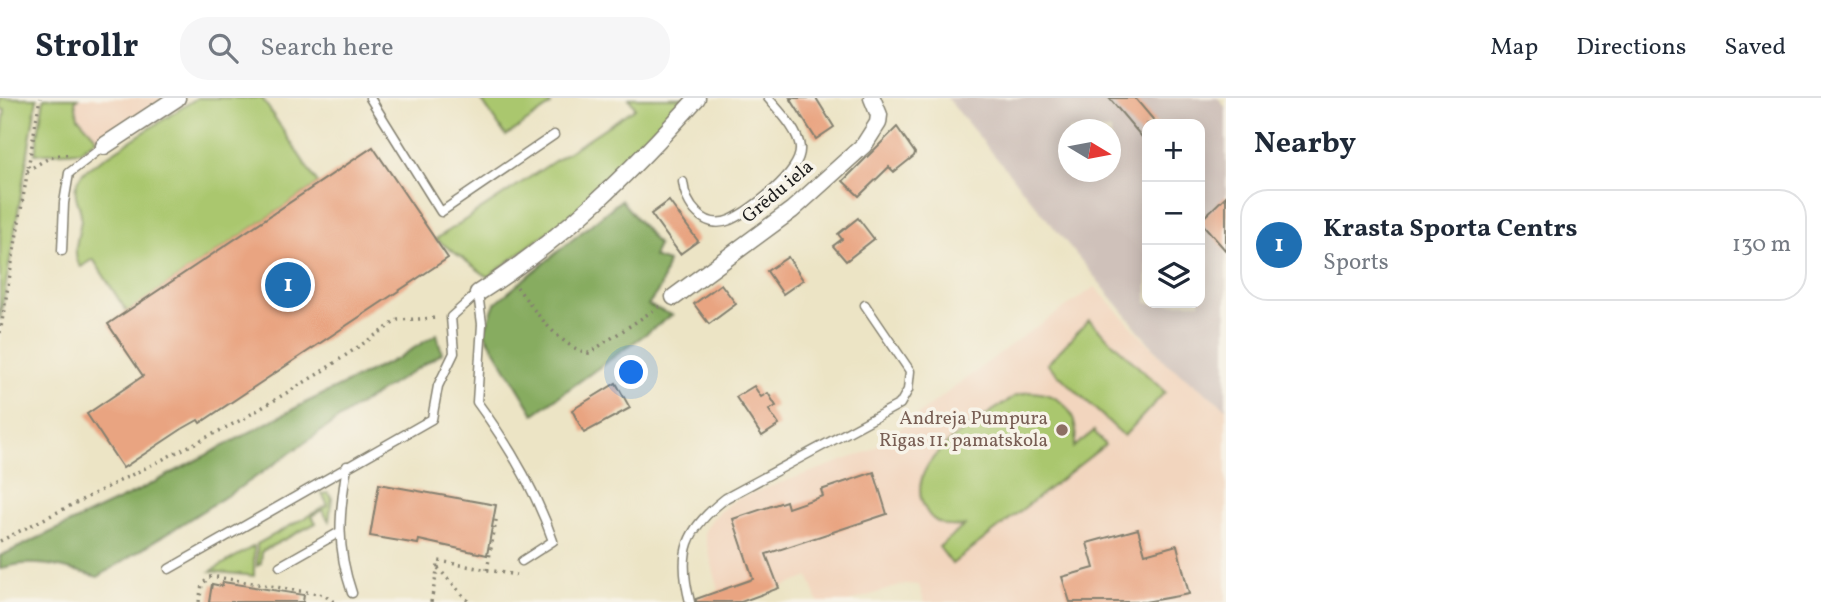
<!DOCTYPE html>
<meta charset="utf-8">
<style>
:root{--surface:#fff;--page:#f6f6f7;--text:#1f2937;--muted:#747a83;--line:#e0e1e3;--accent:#1f6fb2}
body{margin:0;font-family:Vollkorn,serif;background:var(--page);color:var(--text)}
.controls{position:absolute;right:21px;top:21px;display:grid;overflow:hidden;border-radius:14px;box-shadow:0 4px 18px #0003}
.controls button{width:63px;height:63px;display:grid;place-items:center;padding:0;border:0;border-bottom:2px solid var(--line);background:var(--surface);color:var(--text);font:35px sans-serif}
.compass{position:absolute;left:1058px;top:21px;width:63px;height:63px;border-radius:50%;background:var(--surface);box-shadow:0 4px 18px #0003;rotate:100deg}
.you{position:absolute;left:632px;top:275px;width:24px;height:24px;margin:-18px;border:5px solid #fff;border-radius:50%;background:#1a73e8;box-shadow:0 0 0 10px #1a73e833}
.badge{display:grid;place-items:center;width:46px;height:46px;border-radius:50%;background:var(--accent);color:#fff;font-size:23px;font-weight:700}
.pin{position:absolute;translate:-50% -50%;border:4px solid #fff;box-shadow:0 2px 7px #0006}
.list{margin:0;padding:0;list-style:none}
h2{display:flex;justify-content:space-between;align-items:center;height:91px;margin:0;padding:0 28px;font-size:30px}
h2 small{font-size:23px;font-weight:400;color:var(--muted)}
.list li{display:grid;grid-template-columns:46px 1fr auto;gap:21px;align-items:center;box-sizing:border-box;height:112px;margin:0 14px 14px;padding:0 14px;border:2px solid var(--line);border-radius:28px}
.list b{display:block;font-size:26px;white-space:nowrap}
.list p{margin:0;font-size:23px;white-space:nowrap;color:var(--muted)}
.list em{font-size:23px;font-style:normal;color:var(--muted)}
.icon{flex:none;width:38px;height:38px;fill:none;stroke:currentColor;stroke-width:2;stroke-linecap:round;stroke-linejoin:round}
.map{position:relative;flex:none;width:1226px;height:504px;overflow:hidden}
header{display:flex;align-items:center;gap:42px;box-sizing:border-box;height:98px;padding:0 35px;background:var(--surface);border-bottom:2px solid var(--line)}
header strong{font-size:33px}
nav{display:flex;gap:38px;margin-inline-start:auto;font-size:24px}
.search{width:490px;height:63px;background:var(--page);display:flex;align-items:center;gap:18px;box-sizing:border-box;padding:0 24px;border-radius:28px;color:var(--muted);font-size:26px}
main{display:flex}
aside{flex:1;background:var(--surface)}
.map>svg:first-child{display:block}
</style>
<header>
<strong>Strollr</strong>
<div class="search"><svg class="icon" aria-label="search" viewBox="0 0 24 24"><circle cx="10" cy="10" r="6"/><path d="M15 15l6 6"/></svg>Search here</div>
<nav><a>Map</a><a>Directions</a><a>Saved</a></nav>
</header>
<main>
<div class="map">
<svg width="1226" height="504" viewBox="0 0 1226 504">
<rect width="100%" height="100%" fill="#f7f3e8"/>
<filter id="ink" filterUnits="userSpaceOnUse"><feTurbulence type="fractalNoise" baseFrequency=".0143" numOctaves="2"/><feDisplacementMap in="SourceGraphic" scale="14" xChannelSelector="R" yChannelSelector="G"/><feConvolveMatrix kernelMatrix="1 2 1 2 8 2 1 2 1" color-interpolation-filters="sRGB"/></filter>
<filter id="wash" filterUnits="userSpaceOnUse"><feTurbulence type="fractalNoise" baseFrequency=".00686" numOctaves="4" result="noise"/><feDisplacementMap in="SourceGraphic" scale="28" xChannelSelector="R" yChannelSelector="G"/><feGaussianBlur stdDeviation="1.57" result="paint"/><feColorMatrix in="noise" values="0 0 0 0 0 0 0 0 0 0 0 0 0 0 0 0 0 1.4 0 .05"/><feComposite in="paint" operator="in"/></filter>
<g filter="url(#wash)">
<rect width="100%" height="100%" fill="#ece4c5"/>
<g fill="#f2d5be">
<polygon points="65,0 164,0 102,41 61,27"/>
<polygon points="1095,189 1165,264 1226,310 1226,504 924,504 919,487 905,486 848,504 818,504 809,479 779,490 773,474 719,493 704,435 710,423 725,409 738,400 870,353 1016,243"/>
</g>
<path fill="#cfc1ba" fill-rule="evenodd" d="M 947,0 L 1218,0 L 1226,10 L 1226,310 L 1165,264 ZM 1147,26 L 1200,26 L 1200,205 L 1147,205 ZM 1069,32 L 1111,32 L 1111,74 L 1069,74 Z"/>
<g fill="#aac76e" stroke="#637245" stroke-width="2">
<polygon points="0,0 37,0 0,222 0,51 5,12 0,11"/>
<polygon points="44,0 78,0 75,3 78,19 97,40 80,53 35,56"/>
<path d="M 197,0 L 262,0 L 318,86 L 127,214 L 93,161 L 81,169 C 70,157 80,136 81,120 C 82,109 73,100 76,88 C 78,78 85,72 93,67 Z"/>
<polygon points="480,0 546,0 551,7 506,38"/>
<polygon points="629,0 684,0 597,97 488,179 436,141 635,10"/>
<polygon points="1089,222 1165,294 1124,338 1047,266"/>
<path d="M 1028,294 C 1061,294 1082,316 1074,349 L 1094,333 L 1105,347 L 952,466 L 939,449 L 964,428 C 950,430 935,427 927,414 C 895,363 982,322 1015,298 Z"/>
<polygon points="328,395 332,400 329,423 322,412 312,418 316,425 262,453 261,465 257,468 257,446 328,407 322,396"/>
<polygon points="254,448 254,478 211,473"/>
</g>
<g fill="#87ac61" stroke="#52643e" stroke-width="2">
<polygon points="621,102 658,147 653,159 668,164 660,190 648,207 672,217 534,316 484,234 495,205"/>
<path d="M 437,236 L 442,255 L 356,309 L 250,383 L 98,479 C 65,470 33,459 0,471 L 0,458 L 134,395 L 305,305 L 396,261 Z"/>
</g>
<g id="blocks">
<g fill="#e9a481">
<polygon points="790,0 816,0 834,29 816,41"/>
<polygon points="1109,0 1135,0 1157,26 1147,26 1147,45"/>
<polygon points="897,29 915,55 914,58 894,74 889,69 859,98 843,83"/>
<polygon points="373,49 448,160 200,325 198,322 182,331 123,370 87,316 143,278 108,226"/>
<polygon points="1226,98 1226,153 1200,123"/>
<polygon points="669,103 698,143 680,156 651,116"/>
<polygon points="858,120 874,141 846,163 833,148 842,141 838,136"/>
<polygon points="788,159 803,182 783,196 767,173"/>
<polygon points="721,186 736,206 709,226 694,206"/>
<polygon points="616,285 630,310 584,335 572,312"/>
<polygon points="754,288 761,299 768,295 776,308 769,312 779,327 762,338 736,299"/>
<polygon points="874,374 887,416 766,456 779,490 741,504 696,504 696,501 753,481 733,421 786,403 788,410 823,398 821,392"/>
<polygon points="379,386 496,407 487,457 419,442 418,446 370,438"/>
<polygon points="1138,431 1145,456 1177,447 1189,496 1145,504 1070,504 1062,479 1094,470 1087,445"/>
<polygon points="223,484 304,497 303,504 209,504 212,486 222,488"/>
</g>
</g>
</g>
<g filter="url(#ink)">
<use href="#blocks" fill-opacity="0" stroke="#848070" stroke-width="2"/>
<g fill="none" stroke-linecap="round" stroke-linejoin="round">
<g stroke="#848070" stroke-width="11">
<g id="service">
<polyline points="370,0 441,114 554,37"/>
<path d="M 683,84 C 685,106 704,133 730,122 C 751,113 802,74 800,50 C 799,33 779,13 768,0"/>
<polyline points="62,153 64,105 69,75 104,48"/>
<path d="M 478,195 L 482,226 L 477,304 C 508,346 536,393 553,443 L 522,463"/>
<path d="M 347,368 C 339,417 336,448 352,495"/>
<polyline points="280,468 338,435"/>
<polyline points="169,471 432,321 438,288 454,255 451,219 478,195"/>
<path d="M 690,504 C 677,454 686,431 726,400 L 900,306 L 908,292 L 910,273 L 865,207"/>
</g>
</g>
<g stroke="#848070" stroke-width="19">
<g id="minor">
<polyline points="104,48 177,0"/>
<path d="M 478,195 C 562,142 632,73 697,0"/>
<polyline points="674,199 792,112 864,47 878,25 879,17 872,0"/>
</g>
</g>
<g stroke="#848070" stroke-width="3.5" stroke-dasharray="2 5" stroke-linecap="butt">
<path d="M 27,73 C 42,64 53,55 70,57"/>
<path d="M 517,189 C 534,212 560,250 589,255 L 660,208"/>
<polyline points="0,235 40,0"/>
<polyline points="0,443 243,321 318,276 398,222 439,220"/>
<polyline points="438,470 469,504"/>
<polyline points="487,472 497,417"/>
<polyline points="199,504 202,487 209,479 216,479 324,497 334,504"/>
<polyline points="431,504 439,463 516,477"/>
</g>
<use href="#service" stroke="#fff" stroke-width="8"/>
<use href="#minor" stroke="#fff" stroke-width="16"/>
</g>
</g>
<circle fill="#8d6e63" stroke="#f7f3e8" stroke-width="2.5" cx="1062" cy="332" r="7"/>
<g text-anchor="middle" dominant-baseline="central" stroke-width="7" stroke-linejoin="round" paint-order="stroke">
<g font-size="19" fill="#1c1c1c" stroke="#f7f3e8">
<text transform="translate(778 94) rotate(-40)">Grēdu iela</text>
</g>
<g font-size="19" fill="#785e54" stroke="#f7f3e8" text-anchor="end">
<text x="1048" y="321">Andreja Pumpura<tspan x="1048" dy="22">Rīgas 11. pamatskola</tspan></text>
</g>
</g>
</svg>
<div class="controls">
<button>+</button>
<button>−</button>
<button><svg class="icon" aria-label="layers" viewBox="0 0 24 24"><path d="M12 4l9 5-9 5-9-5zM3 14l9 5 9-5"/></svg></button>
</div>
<svg class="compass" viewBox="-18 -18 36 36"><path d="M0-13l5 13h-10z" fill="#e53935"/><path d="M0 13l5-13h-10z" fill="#747a83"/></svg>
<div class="you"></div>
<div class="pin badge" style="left:288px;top:187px">1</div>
</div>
<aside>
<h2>Nearby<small></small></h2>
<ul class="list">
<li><span class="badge">1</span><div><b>Krasta Sporta Centrs</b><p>Sports</p></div><em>130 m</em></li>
</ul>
</aside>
</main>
